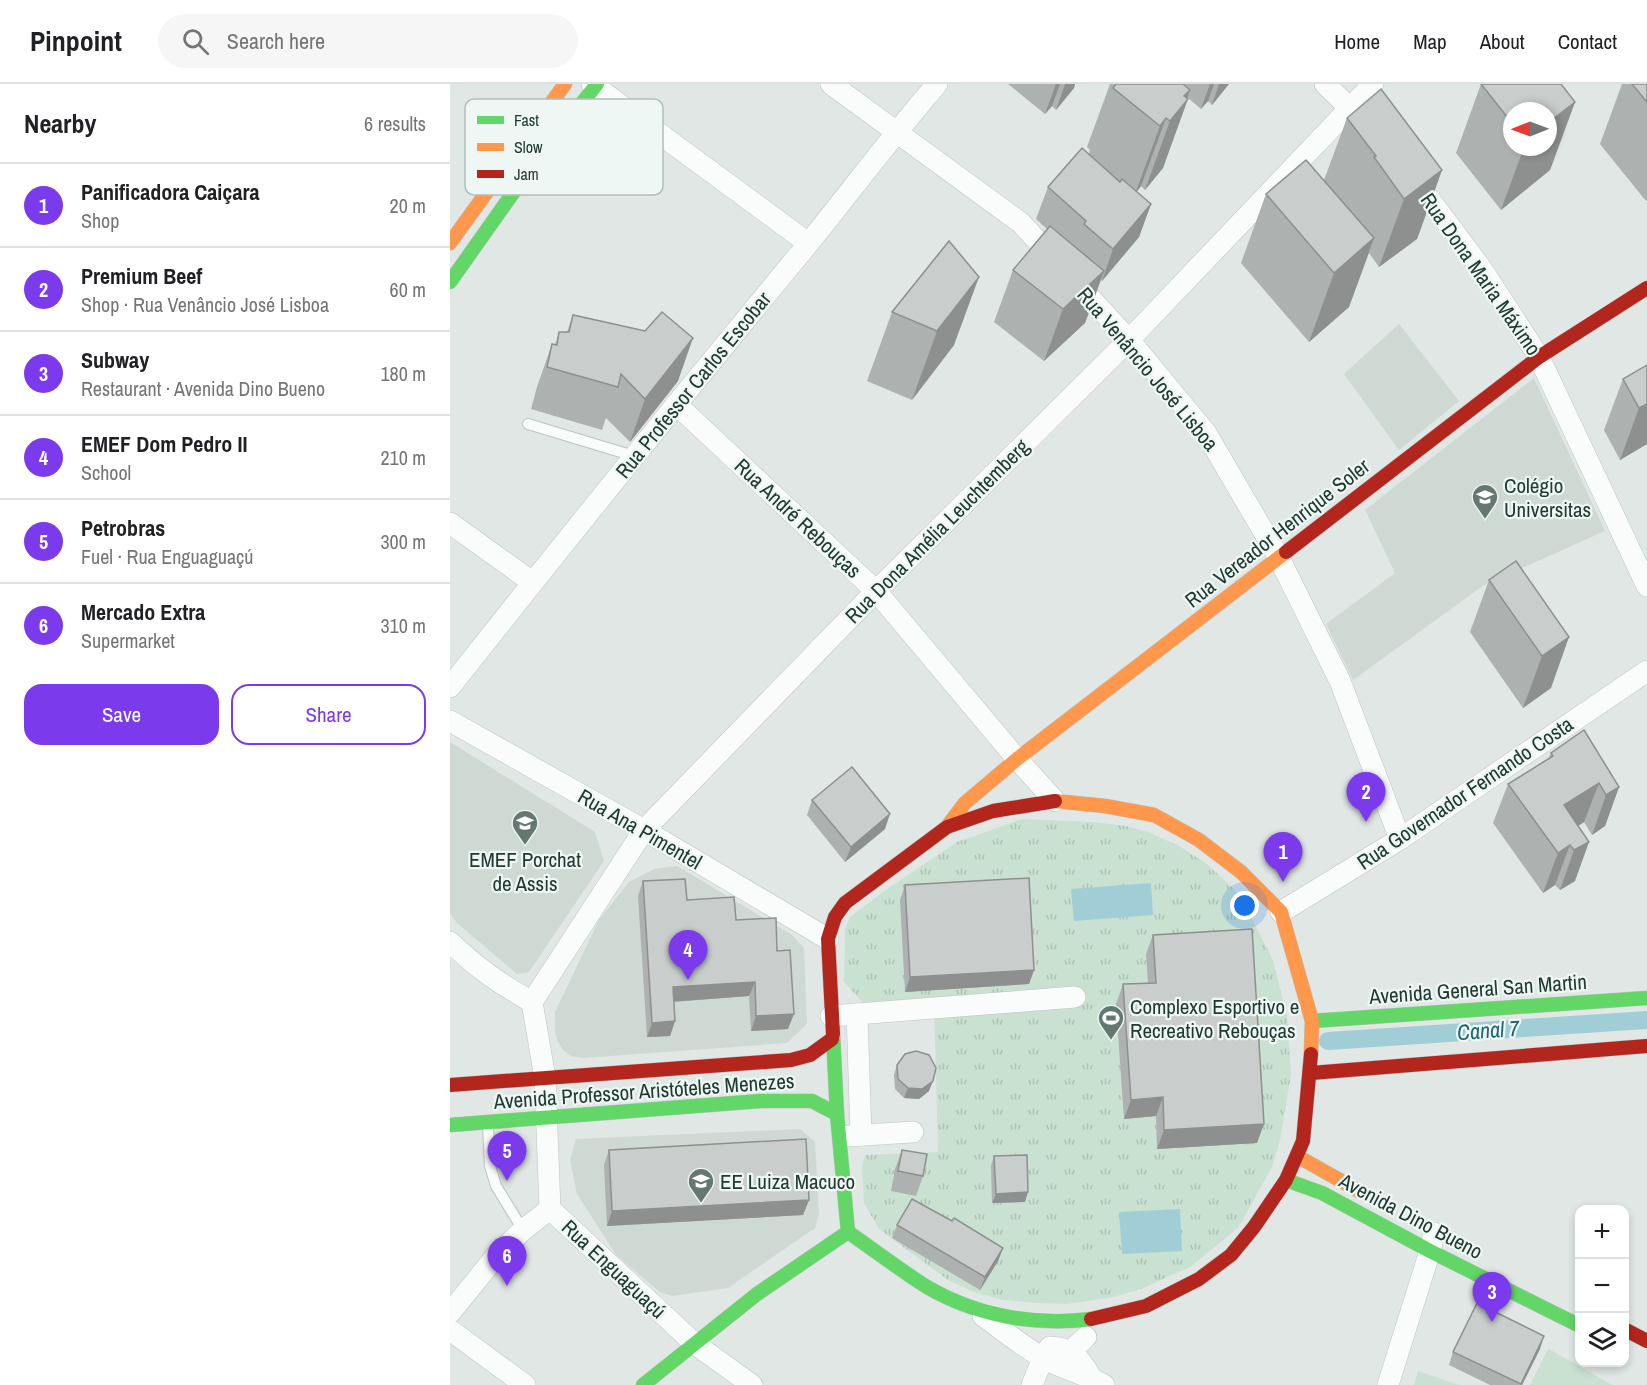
<!DOCTYPE html>
<meta charset="utf-8">
<style>
:root{--surface:#fff;--page:#f6f6f6;--text:#202124;--muted:#757577;--line:#e0e0e0;--accent:#7c3aed}
body{margin:0;font-family:"Archivo Narrow",sans-serif;background:var(--page);color:var(--text)}
.controls{position:absolute;right:18px;bottom:18px;display:grid;overflow:hidden;border-radius:12px;box-shadow:0 3px 9px #0003}
.controls button{width:54px;height:54px;display:grid;place-items:center;padding:0;border:0;border-bottom:2px solid var(--line);background:var(--surface);color:var(--text);font:30px sans-serif}
.compass{position:absolute;left:1053px;top:18px;width:54px;height:54px;border-radius:50%;background:var(--surface);box-shadow:0 3px 9px #0003;rotate:269deg}
.you{position:absolute;left:795px;top:822px;width:21px;height:21px;margin:-15px;border:4px solid #fff;border-radius:50%;background:#1a73e8;box-shadow:0 0 0 9px #1a73e833}
.badge{display:grid;place-items:center;width:39px;height:39px;border-radius:50%;background:var(--accent);color:#fff;font-size:20px;font-weight:700}
.pin{position:absolute;translate:-50% -50px;filter:drop-shadow(0 2px 3px #0008)}
.pin::after{content:'';position:absolute;top:32px;width:21px;height:18px;background:inherit;clip-path:polygon(0 0,100% 0,50% 100%)}
.list{margin:0;padding:0;list-style:none}
h2{display:flex;justify-content:space-between;align-items:center;height:78px;margin:0;padding:0 24px;font-size:26px}
h2 small{font-size:20px;font-weight:400;color:var(--muted)}
.list li{display:grid;grid-template-columns:39px 1fr auto;gap:18px;align-items:center;box-sizing:border-box;height:84px;padding:0 24px;border-top:2px solid var(--line)}
.list b{display:block;font-size:22px;white-space:nowrap}
.list p{margin:0;font-size:20px;white-space:nowrap;color:var(--muted)}
.list em{font-size:20px;font-style:normal;color:var(--muted)}
.actions{display:flex;gap:12px;padding:18px 24px}
.actions a{flex:1;padding:14px 0;border:2px solid var(--accent);border-radius:18px;text-align:center;font-size:21px;color:var(--accent)}
.actions .main{background:var(--accent);color:#fff}
.icon{flex:none;width:33px;height:33px;fill:none;stroke:currentColor;stroke-width:2;stroke-linecap:round;stroke-linejoin:round}
.map{position:relative;flex:none;width:1197px;height:1301px;overflow:hidden}
header{display:flex;align-items:center;gap:36px;box-sizing:border-box;height:84px;padding:0 30px;background:var(--surface);border-bottom:2px solid var(--line)}
header strong{font-size:28px}
nav{display:flex;gap:33px;margin-inline-start:auto;font-size:21px}
.search{width:420px;height:54px;background:var(--page);display:flex;align-items:center;gap:15px;box-sizing:border-box;padding:0 21px;border-radius:33px;color:var(--muted);font-size:22px}
main{display:flex}
aside{flex:1;background:var(--surface)}
.map>svg:first-child{display:block}
</style>
<header>
<strong>Pinpoint</strong>
<div class="search"><svg class="icon" aria-label="search" viewBox="0 0 24 24"><circle cx="10" cy="10" r="6"/><path d="M15 15l6 6"/></svg>Search here</div>
<nav><a>Home</a><a>Map</a><a>About</a><a>Contact</a></nav>
</header>
<main>
<aside>
<h2>Nearby<small>6 results</small></h2>
<ul class="list">
<li><span class="badge">1</span><div><b>Panificadora Caiçara</b><p>Shop</p></div><em>20 m</em></li>
<li><span class="badge">2</span><div><b>Premium Beef</b><p>Shop · Rua Venâncio José Lisboa</p></div><em>60 m</em></li>
<li><span class="badge">3</span><div><b>Subway</b><p>Restaurant · Avenida Dino Bueno</p></div><em>180 m</em></li>
<li><span class="badge">4</span><div><b>EMEF Dom Pedro II</b><p>School</p></div><em>210 m</em></li>
<li><span class="badge">5</span><div><b>Petrobras</b><p>Fuel · Rua Enguaguaçú</p></div><em>300 m</em></li>
<li><span class="badge">6</span><div><b>Mercado Extra</b><p>Supermarket</p></div><em>310 m</em></li>
</ul>
<div class="actions"><a class="main">Save</a><a>Share</a></div>
</aside>
<div class="map">
<svg width="1197" height="1301" viewBox="0 0 1197 1301">
<defs>
<pattern id="park-tufts" width="24" height="20" patternUnits="userSpaceOnUse" patternTransform="scale(1.5)"><rect width="24" height="20" fill="#c9e1d1"/><path d="M3 7l-1-3M5 7V3M7 7l1-3M15 17l-1-3M17 17v-4M19 17l1-3" fill="none" stroke="#acc2b4"/></pattern>
</defs>
<rect width="100%" height="100%" fill="#e1e7e4"/>
<g fill="#ced9d4">
<polygon points="949,240 1009,317 949,366 894,290"/>
<polygon points="1084,294 1155,447 1034,501 903,596 876,540 945,489 915,426"/>
<polygon points="0,658 145,748 154,777 79,888 67,890 7,839 0,829"/>
<polygon points="227,782 342,851 354,864 357,940 337,959 133,974 121,972 113,966 107,956 105,946 105,928 149,836 179,798 204,785"/>
<polygon points="350,1045 365,1058 369,1130 365,1144 278,1204 222,1212 210,1208 166,1171 127,1110 120,1076 126,1055"/>
</g>
<g fill="#c9e1d1">
<polygon points="1098,1265 1099,1265 1162,1301 1080,1301"/>
<polygon points="968,1287 1009,1301 964,1301"/>
</g>
<polygon fill="url(#park-tufts)" points="572,735 643,738 676,742 698,748 729,762 757,780 786,807 801,833 823,876 837,933 841,990 830,1056 822,1083 788,1144 740,1183 691,1205 660,1214 617,1220 588,1219 553,1216 524,1208 498,1196 429,1145 414,1119 412,1082 415,1071 488,1068 484,918 413,919 394,898 395,846 400,833 437,805 507,758"/>
<g fill="#a1ced6">
<polygon points="701,799 703,831 624,837 621,805"/>
<polygon points="730,1125 732,1167 672,1170 669,1128"/>
</g>
<g fill="none" stroke-linecap="round" stroke-linejoin="round">
<polyline stroke="#a1ced6" stroke-width="18" points="878,957 1197,936"/>
<g stroke="#bec4c1" stroke-width="12">
<g id="lane">
<polyline points="78,340 184,372"/>
<polyline points="38,1041 40,1082 46,1102 73,1146"/>
</g>
</g>
<g stroke="#bec4c1" stroke-width="22">
<g id="street">
<polyline points="142,0 358,159"/>
<polyline points="381,0 571,139 679,256 756,349 829,474 890,597 950,755"/>
<polyline points="875,0 910,34"/>
<polyline points="965,96 1031,184 1089,273 1197,502"/>
<polyline points="226,320 426,507 567,675 605,717"/>
<polyline points="0,439 82,498"/>
<path d="M 0,603 C 116,456 234,310 353,166 C 398,111 440,54 487,0"/>
<polyline points="0,637 194,746 378,855"/>
<polyline points="831,828 950,755 1197,587"/>
<path d="M 0,858 C 27,884 50,900 82,918"/>
<polyline points="82,918 194,746 426,507 679,256 923,0"/>
<polyline points="82,918 95,994 100,1125 245,1260 302,1301"/>
<polyline points="407,930 411,1051"/>
<polyline points="381,932 625,913"/>
<polyline points="398,1052 463,1048"/>
<polyline points="0,1229 46,1172 73,1146 100,1125"/>
<path d="M 533,1232 C 553,1246 573,1263 595,1275 C 614,1285 635,1290 654,1301"/>
<polyline points="0,1246 75,1301"/>
<polyline points="610,1277 636,1253"/>
<path d="M 582,1301 L 593,1274 L 600,1263 C 622,1263 631,1276 641,1293"/>
<polyline points="938,1301 980,1167 984,1149"/>
</g>
</g>
<g stroke="#bdc5c2" stroke-width="15">
<g id="fast">
<polyline points="0,198 75,92 147,0"/>
<polyline points="862,937 1197,914"/>
<path d="M 383,950 L 387,1030 L 398,1148 C 424,1166 450,1186 477,1203 C 527,1232 584,1242 641,1235"/>
<polyline points="0,1041 311,1017 362,1017 387,1030"/>
<polyline points="836,1096 872,1109 980,1167 1130,1242"/>
<polyline points="193,1301 307,1210 398,1148"/>
</g>
</g>
<g stroke="#bdc5c2" stroke-width="15">
<g id="slow">
<polyline points="0,159 115,0"/>
<polyline points="605,717 655,722 704,731 749,756 791,788 831,828 862,937 861,970"/>
<polyline points="499,740 515,719 567,675 836,468"/>
<polyline points="847,1072 909,1107"/>
</g>
</g>
<g stroke="#bdc5c2" stroke-width="15">
<g id="jam">
<polyline points="836,468 1089,273 1197,204"/>
<polyline points="383,950 378,855 385,833 395,819 497,743 543,727 605,717"/>
<polyline points="861,989 1197,962"/>
<polyline points="0,1001 341,976 360,971 382,955"/>
<polyline points="641,1235 696,1222 749,1195 781,1171 804,1143 836,1096 853,1057 861,970"/>
<polyline points="1174,1245 1197,1257"/>
</g>
</g>
<use href="#lane" stroke="#fafbfb" stroke-width="10"/>
<use href="#street" stroke="#fafbfb" stroke-width="21"/>
<use href="#fast" stroke="#63d668" stroke-width="14"/>
<use href="#slow" stroke="#ff974d" stroke-width="14"/>
<use href="#jam" stroke="#b3261e" stroke-width="14"/>
</g>
<g fill="#adb1af" fill-rule="evenodd">
<polygon points="558,0 625,0 624,4 606,26 602,22 595,30"/>
<polygon points="660,0 779,0 762,21 758,17 751,25 737,13 713,84 695,106 691,102 686,108 701,120 689,153 652,197 651,196 635,239 594,277 544,238 563,186 597,145 586,135 598,103 639,70 640,66 637,63"/>
<path d="M 1031,0 L 1125,18 L 1100,86 L 1051,126 L 1006,69 ZM 1062,27 L 1098,63 L 1062,63 Z"/>
<polygon points="1172,0 1197,0 1197,116 1196,117 1150,60"/>
<polygon points="897,34 992,86 967,155 929,183 919,169 899,223 859,258 791,179 816,110 874,96"/>
<polygon points="499,157 504,261 462,316 417,297 442,228"/>
<polygon points="123,231 228,297 180,358 156,334 152,346 81,325 87,303 102,260 105,261 109,248 117,248"/>
<polygon points="1197,281 1197,360 1170,376 1154,346 1173,295"/>
<polygon points="1066,477 1101,604 1073,624 1020,548 1039,496"/>
<polygon points="1101,669 1169,703 1155,742 1142,751 1134,738 1128,742 1125,797 1110,806 1105,801 1093,809 1043,739 1058,700 1098,675"/>
<polygon points="362,716 435,745 395,778 357,731"/>
<polygon points="193,797 237,816 286,836 327,867 338,945 301,947 299,912 224,918 225,937 220,952 197,953 188,812"/>
<polygon points="455,801 584,886 579,900 455,908 450,816"/>
<polygon points="703,851 807,1059 707,1065 706,1032 674,1035 666,920 673,900 698,899 696,870"/>
<polygon points="447,981 479,1007 469,1015 454,1014 445,1005 444,991"/>
<polygon points="159,1066 359,1116 353,1131 157,1142 154,1081"/>
<polygon points="452,1066 473,1092 466,1112 441,1107 445,1085"/>
<polygon points="544,1072 575,1118 542,1119 541,1082"/>
<polygon points="502,1137 553,1164 548,1177 530,1206 442,1154 447,1141"/>
<polygon points="1090,1265 1072,1301 1040,1301 999,1281 1003,1268"/>
</g>
<g fill="#8d908f">
<polygon points="606,0 610,0 602,22 595,30"/>
<polygon points="615,0 625,0 624,4 606,26"/>
<polygon points="760,0 764,0 758,17 751,25"/>
<polygon points="769,0 779,0 762,21"/>
<polygon points="740,6 735,20 738,15 713,84 695,106 720,37 734,12"/>
<polygon points="1125,18 1100,86 1051,126 1074,63 1098,63 1098,39"/>
<polygon points="716,34 691,102 685,110 710,42"/>
<polygon points="992,86 967,155 929,183 954,115"/>
<polygon points="701,120 689,153 652,197 663,165"/>
<polygon points="924,154 899,223 859,258 884,189"/>
<polygon points="654,187 635,239 594,277 613,225"/>
<polygon points="529,193 504,261 462,316 487,247"/>
<polygon points="243,254 228,297 180,358 195,315"/>
<polygon points="1197,320 1197,360 1170,376 1189,324"/>
<polygon points="1119,553 1101,604 1073,624 1092,572"/>
<polygon points="1149,699 1134,738 1101,760 1114,721"/>
<polygon points="1169,703 1155,742 1142,751 1156,711"/>
<polygon points="440,730 435,745 395,778 401,763"/>
<polygon points="1139,758 1125,797 1110,806 1124,766"/>
<polygon points="1120,761 1105,801 1093,809 1108,769"/>
<polygon points="584,886 579,900 455,908 460,893"/>
<polygon points="305,898 299,912 218,918 223,903"/>
<polygon points="344,930 338,945 301,947 306,932"/>
<polygon points="225,937 220,952 197,953 202,939"/>
<polygon points="483,997 479,1007 469,1015 454,1014 458,1004"/>
<polygon points="713,1013 706,1032 674,1035 681,1016"/>
<polygon points="814,1040 807,1059 707,1065 714,1046"/>
<polygon points="578,1108 575,1118 542,1119 546,1110"/>
<polygon points="359,1116 353,1131 157,1142 162,1127"/>
<polygon points="553,1164 548,1177 530,1206 535,1193"/>
<polygon points="1094,1252 1090,1265 1072,1301 1071,1301"/>
</g>
<g fill="#c9cecc" stroke="#8d908f" stroke-width="1.5">
<polygon points="666,0 733,0 740,6 734,12 738,15 720,37 716,34 710,42 663,4"/>
<polygon points="1031,0 1111,0 1125,18 1098,39 1098,27 1062,27 1062,39"/>
<polygon points="1182,0 1197,0 1197,18"/>
<polygon points="931,5 992,86 954,115 924,73 926,72 897,34"/>
<polygon points="632,64 670,98 672,95 701,120 663,165 634,140 636,137 598,103"/>
<polygon points="856,76 924,154 884,189 816,110"/>
<polygon points="600,142 654,187 613,225 563,186"/>
<polygon points="499,157 529,193 487,247 442,228"/>
<polygon points="212,228 243,254 195,315 171,290 168,303 97,283 102,260 107,261 109,248 119,248 123,231 195,247"/>
<polygon points="1197,281 1197,320 1189,324 1173,295"/>
<polygon points="1066,477 1119,553 1092,572 1039,496"/>
<polygon points="1134,646 1169,703 1156,711 1149,699 1114,721 1139,758 1124,766 1120,761 1108,769 1058,700 1103,672 1101,669"/>
<polygon points="402,683 440,730 401,763 362,716"/>
<polygon points="579,794 584,886 460,893 455,801"/>
<polygon points="235,795 237,816 284,813 286,836 326,834 327,867 340,866 344,930 306,932 305,898 223,903 225,937 202,939 193,797"/>
<polygon points="802,845 814,1040 714,1046 713,1013 681,1016 673,900 706,899 703,851"/>
<polygon points="466,967 479,971 486,984 483,997 472,1005 458,1004 448,995 447,981 455,970"/>
<polygon points="356,1055 359,1116 162,1127 159,1066"/>
<polygon points="452,1066 477,1070 473,1092 448,1087"/>
<polygon points="577,1071 578,1108 546,1110 544,1072"/>
<polygon points="462,1115 502,1137 504,1134 553,1164 535,1193 447,1141"/>
<polygon points="1027,1219 1094,1252 1071,1300 1003,1268"/>
</g>
<defs>
<g id="school-pin" transform="scale(1.35)"><path d="M0 17L-7.5 6A9.5 9.5 0 1 1 7.5 6Z" fill="#647771" stroke="#eef7f3"/><path d="M0-5L7-2L0 1L-7-2ZM-4 1L0 2.5L4 1V4Q0 6-4 4Z" fill="#fff"/></g>
<g id="stadium-pin" transform="scale(1.35)"><path d="M0 17L-7.5 6A9.5 9.5 0 1 1 7.5 6Z" fill="#647771" stroke="#eef7f3"/><path d="M0-5a6.5 5 0 1 0 0 10a6.5 5 0 1 0 0-10ZM-3.5-1.8h7v3.6h-7Z" fill="#fff"/></g>
</defs>
<g fill-rule="evenodd">
<use href="#school-pin" x="1035" y="413"/>
<use href="#school-pin" x="75" y="739"/>
<use href="#stadium-pin" x="661" y="934"/>
<use href="#school-pin" x="251" y="1097"/>
</g>
<g text-anchor="middle" dominant-baseline="central" stroke-width="4.5" stroke-linejoin="round" paint-order="stroke">
<g font-size="21" fill="#203a33" stroke="#eef7f3">
<text transform="translate(1031 190) rotate(55)">Rua Dona Maria Máximo</text>
<text transform="translate(698 285) rotate(50)">Rua Venâncio José Lisboa</text>
<text transform="translate(243 301) rotate(-51)">Rua Professor Carlos Escobar</text>
<text transform="translate(348 434) rotate(43)">Rua André Rebouças</text>
<text transform="translate(487 447) rotate(-45)">Rua Dona Amélia Leuchtemberg</text>
<text transform="translate(827 449) rotate(-38)">Rua Vereador Henrique Soler</text>
<text transform="translate(1015 709) rotate(-34)">Rua Governador Fernando Costa</text>
<text transform="translate(190 745) rotate(30)">Rua Ana Pimentel</text>
<text transform="translate(1028 905) rotate(-4)">Avenida General San Martin</text>
<text transform="translate(194 1007) rotate(-4)">Avenida Professor Aristóteles Menezes</text>
<text transform="translate(961 1132) rotate(28)">Avenida Dino Bueno</text>
<text transform="translate(164 1185) rotate(43)">Rua Enguaguaçú</text>
</g>
<g font-size="21" fill="#203a33" stroke="#eef7f3" text-anchor="start">
<text x="1054" y="401">Colégio<tspan x="1054" dy="24">Universitas</tspan></text>
<text x="75" y="775" text-anchor="middle">EMEF Porchat<tspan x="75" dy="24">de Assis</tspan></text>
<text x="680" y="922">Complexo Esportivo e<tspan x="680" dy="24">Recreativo Rebouças</tspan></text>
<text x="270" y="1097">EE Luiza Macuco</text>
</g>
<g font-size="22" font-style="italic" fill="#1a6475" stroke="#eef7f3">
<text transform="translate(1038 946) rotate(-4)">Canal 7</text>
</g>
</g>
<rect x="15" y="15" width="198" height="96" rx="9" fill="#eef7f3" stroke="#b0beb9" stroke-width="1.5"/>
<rect x="27" y="32" width="27" height="8" fill="#63d668"/>
<rect x="27" y="59" width="27" height="8" fill="#ff974d"/>
<rect x="27" y="86" width="27" height="8" fill="#b3261e"/>
<g font-size="16" fill="#203a33">
<text x="64" y="42">Fast</text>
<text x="64" y="69">Slow</text>
<text x="64" y="96">Jam</text>
</g>
</svg>
<div class="controls">
<button>+</button>
<button>−</button>
<button><svg class="icon" aria-label="layers" viewBox="0 0 24 24"><path d="M12 4l9 5-9 5-9-5zM3 14l9 5 9-5"/></svg></button>
</div>
<svg class="compass" viewBox="-18 -18 36 36"><path d="M0-13l5 13h-10z" fill="#e53935"/><path d="M0 13l5-13h-10z" fill="#757577"/></svg>
<div class="you"></div>
<div class="pin badge" style="left:833px;top:798px">1</div>
<div class="pin badge" style="left:916px;top:738px">2</div>
<div class="pin badge" style="left:1042px;top:1238px">3</div>
<div class="pin badge" style="left:238px;top:896px">4</div>
<div class="pin badge" style="left:57px;top:1097px">5</div>
<div class="pin badge" style="left:57px;top:1202px">6</div>
</div>
</main>
